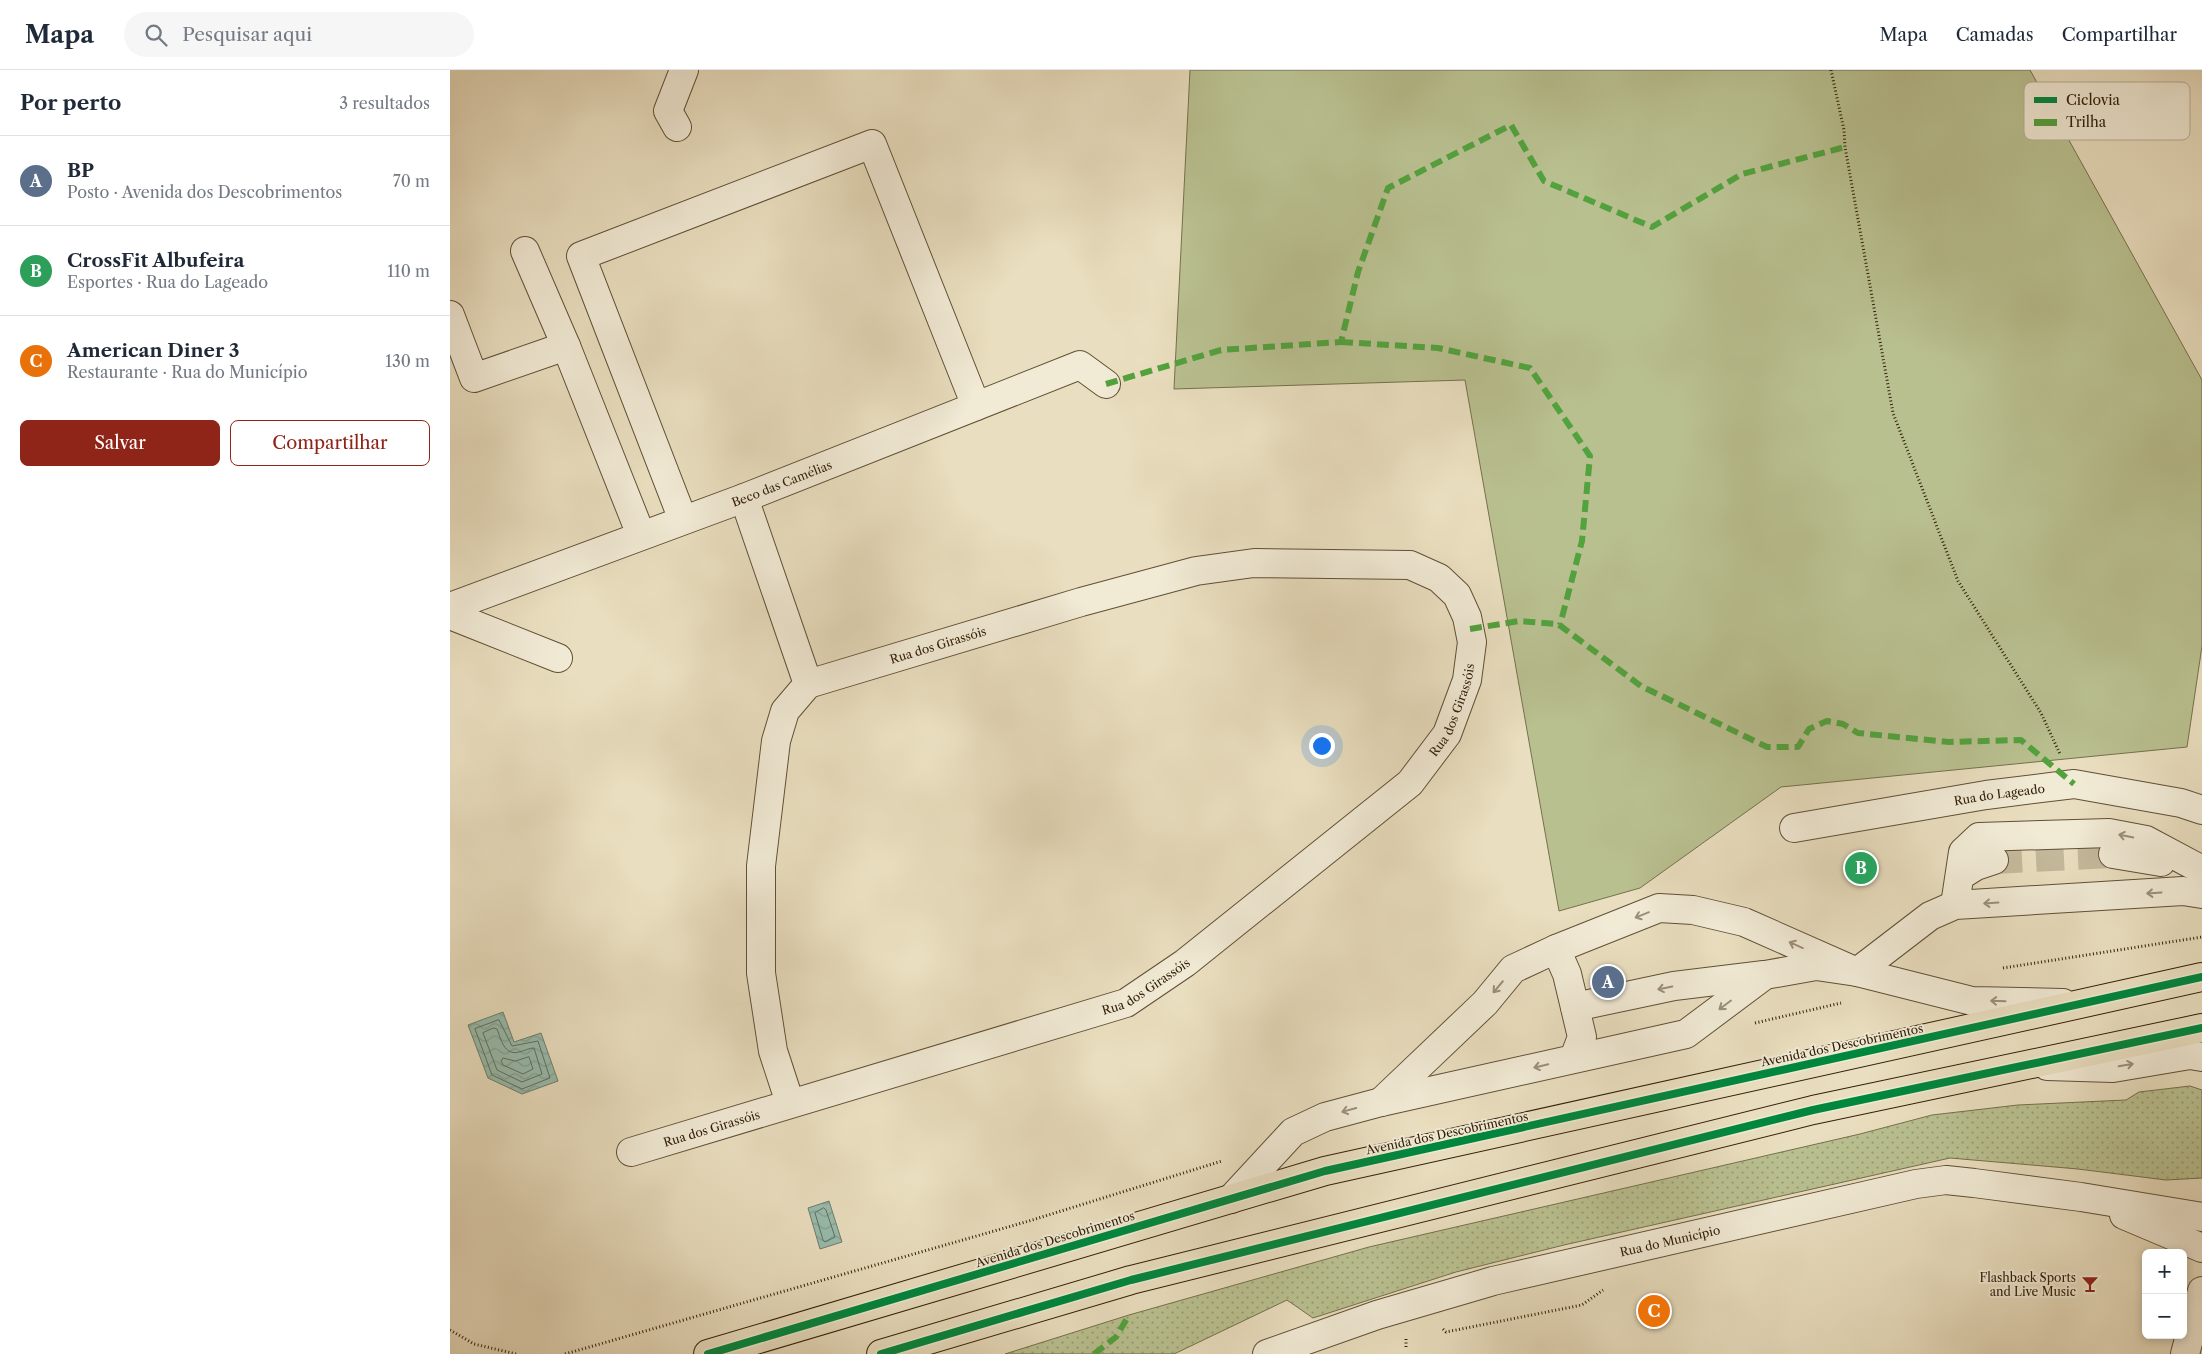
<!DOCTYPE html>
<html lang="pt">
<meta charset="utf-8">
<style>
:root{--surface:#fff;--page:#f6f6f7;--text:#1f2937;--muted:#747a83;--line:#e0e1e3;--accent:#8f2418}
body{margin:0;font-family:"Libre Caslon Text",serif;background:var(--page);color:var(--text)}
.controls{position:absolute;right:15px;bottom:15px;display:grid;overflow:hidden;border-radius:8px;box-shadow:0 2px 8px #0003}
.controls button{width:45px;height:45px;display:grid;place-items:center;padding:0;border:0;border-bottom:1px solid var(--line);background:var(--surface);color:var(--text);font:25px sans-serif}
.you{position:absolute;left:871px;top:675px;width:18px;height:18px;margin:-12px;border:4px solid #fff;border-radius:50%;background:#1a73e8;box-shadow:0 0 0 8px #1a73e833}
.badge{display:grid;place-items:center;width:32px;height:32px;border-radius:50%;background:var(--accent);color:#fff;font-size:16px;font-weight:700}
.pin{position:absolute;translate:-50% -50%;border:2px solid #fff;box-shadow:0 1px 5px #0006}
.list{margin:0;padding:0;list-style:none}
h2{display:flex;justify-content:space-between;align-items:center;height:65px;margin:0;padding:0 20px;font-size:21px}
h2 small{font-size:16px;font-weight:400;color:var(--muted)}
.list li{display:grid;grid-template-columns:32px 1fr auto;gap:15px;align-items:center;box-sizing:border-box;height:90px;padding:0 20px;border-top:1px solid var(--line)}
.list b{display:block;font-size:19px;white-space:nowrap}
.list p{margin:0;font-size:16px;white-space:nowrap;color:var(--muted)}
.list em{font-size:16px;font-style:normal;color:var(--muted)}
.actions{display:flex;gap:10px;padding:15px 20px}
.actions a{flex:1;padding:11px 0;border:1px solid var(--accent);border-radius:8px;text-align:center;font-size:18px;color:var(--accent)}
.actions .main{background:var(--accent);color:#fff}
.icon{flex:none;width:28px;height:28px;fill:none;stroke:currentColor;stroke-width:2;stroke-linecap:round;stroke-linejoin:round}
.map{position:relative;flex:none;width:1752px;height:1284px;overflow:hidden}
header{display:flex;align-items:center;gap:30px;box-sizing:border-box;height:70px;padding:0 25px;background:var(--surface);border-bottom:1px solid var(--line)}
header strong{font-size:24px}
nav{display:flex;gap:28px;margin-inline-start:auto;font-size:18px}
.search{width:350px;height:45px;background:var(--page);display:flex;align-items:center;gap:12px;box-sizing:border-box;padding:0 18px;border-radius:28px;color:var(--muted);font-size:19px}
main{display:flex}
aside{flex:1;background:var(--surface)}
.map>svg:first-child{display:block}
</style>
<header>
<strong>Mapa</strong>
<div class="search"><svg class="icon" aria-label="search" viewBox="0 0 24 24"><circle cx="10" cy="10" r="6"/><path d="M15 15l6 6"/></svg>Pesquisar aqui</div>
<nav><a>Mapa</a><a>Camadas</a><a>Compartilhar</a></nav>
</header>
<main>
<aside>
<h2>Por perto<small>3 resultados</small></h2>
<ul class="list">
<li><span class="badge" style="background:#5c6f8a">A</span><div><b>BP</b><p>Posto · Avenida dos Descobrimentos</p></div><em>70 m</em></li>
<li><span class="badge" style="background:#2e9e5b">B</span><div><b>CrossFit Albufeira</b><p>Esportes · Rua do Lageado</p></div><em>110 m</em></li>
<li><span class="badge" style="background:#e8710a">C</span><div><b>American Diner 3</b><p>Restaurante · Rua do Município</p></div><em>130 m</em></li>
</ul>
<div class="actions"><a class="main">Salvar</a><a>Compartilhar</a></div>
</aside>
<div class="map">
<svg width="1752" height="1284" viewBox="0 0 1752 1284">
<defs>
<pattern id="park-dots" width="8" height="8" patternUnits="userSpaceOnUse" patternTransform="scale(1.25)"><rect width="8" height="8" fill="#b9c090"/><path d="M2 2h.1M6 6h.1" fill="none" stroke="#979c74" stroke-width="1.8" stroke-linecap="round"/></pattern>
<pattern id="water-waves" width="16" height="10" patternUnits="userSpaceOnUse" patternTransform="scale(1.25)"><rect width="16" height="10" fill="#98bcae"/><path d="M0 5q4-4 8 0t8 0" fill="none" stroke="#83a194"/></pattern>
</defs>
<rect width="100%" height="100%" fill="#e9debf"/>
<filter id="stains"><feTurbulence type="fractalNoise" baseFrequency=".004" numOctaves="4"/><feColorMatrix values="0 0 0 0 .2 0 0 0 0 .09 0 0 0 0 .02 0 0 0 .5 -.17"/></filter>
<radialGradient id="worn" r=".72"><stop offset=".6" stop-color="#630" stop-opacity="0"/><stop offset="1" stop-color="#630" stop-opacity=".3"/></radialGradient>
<polygon fill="#b9c090" stroke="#76704c" points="740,0 1580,0 1752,310 1752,576 1737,677 1331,717 1190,818 1109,841 1015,310 724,319"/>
<polygon fill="url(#park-dots)" stroke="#76704c" points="1740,1016 1752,1020 1752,1108 1716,1110 1628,1099 1500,1088 1114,1175 1006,1202 863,1248 837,1230 724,1284 555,1284 679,1245 919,1177 1410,1064 1482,1045 1568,1035 1676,1030 1689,1022"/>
<g fill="url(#water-waves)" stroke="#6f7e6c">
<polygon points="53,942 64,972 91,963 108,1011 72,1024 38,1008 18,955"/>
<polygon points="379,1131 392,1172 370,1179 358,1138"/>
</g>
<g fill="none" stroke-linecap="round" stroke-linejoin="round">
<g stroke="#656e5c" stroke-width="1">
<polygon points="49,950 62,976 88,971 100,1008 72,1019 42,1005 25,959"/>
<path d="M 44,958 L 47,959 C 51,969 54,986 69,982 C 74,981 79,978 84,978 L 92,1004 L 72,1012 L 47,1000 L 33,963 Z"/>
<polygon points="79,987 83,999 73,1004 53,995 51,991 53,988 65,991"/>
<polygon points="374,1138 376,1140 385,1167 375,1172 373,1170 365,1143"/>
</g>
<polyline stroke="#c4b89b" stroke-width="28" stroke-dasharray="28 14" stroke-linecap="butt" points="1544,790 1663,784"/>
<g stroke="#605036" stroke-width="30">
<g id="minor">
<polyline points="227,57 218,41 234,0"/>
<polyline points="75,181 116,276 191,465"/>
<polyline points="0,245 24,308 116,276"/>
<polyline points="294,428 358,614 335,641 326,671 311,796 311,903 323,981 340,1033"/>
<polyline points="233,450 131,186 422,74 526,336"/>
<path id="s1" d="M 0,537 L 294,428 L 630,295 L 656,314"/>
<polyline points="0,545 108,588"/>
<path id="s2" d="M 1344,758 L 1536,725 L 1624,714 L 1731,733 L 1752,740"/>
<polyline points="1663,784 1711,792"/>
<polyline points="1510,806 1526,796 1544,790"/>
<polyline points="1505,835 1513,782 1529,767 1659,763 1696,770 1752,800"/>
<polyline points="1106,879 1117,904 1132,967 1124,988"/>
<polyline points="1125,937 1224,916 1314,905"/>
<polyline points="1597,996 1663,998 1740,985 1752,987"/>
<polyline points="931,1032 1035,933 1063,899 1106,879 1209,838 1243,840 1294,852 1407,902 1480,846 1505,835 1733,821 1752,824"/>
<path id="s3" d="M 181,1082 L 676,933 L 735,893 L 960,713 L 997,664 L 1017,610 L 1022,572 L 1017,547 L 1007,525 L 989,508 L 960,495 L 804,493 L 746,501 L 631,532 L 358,614"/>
<polyline points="781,1129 843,1062 875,1047 931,1032 1236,964 1315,905 1366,896 1407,902 1522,931 1613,933"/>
<polyline points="1674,1145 1752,1178"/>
<path id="s4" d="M 817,1284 L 927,1245 L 1043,1211 L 1466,1114 L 1496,1110 L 1524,1113 L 1631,1127 L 1752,1147"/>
<polyline points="1735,1284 1752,1221"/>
</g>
</g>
<g stroke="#322009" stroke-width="30">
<g id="major">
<polyline points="258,1284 875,1101 1752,907"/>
<polyline points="431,1284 681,1210 1363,1040 1752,958"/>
</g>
</g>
<g stroke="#322009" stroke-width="3" stroke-dasharray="1 2.5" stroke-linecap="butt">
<polyline points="1381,0 1394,60 1395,77 1443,343 1508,511 1591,643 1610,684"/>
<polyline points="1553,898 1752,867"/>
<polyline points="1305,953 1391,933"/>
<polyline points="993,1259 996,1262 1132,1235 1153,1220"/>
<polyline points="0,1260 24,1274 66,1284"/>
<polyline points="956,1269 956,1277"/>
<polyline points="115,1284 579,1151 772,1091"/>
</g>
<use href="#minor" stroke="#f1ead5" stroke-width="28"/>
<use href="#major" stroke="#e9debf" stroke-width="28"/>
<g stroke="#52a23e" stroke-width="6" stroke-dasharray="12 6" stroke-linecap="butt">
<polyline points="891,272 988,278 1080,298 1140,386 1132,471 1110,555"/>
<polyline points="656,314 771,280 891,272 908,202 938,118 1061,55 1094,111 1202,157 1292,104 1395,77"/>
<polyline points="1020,559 1069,551 1108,554 1191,616 1317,677 1348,677 1359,659 1377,651 1393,654 1408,663 1499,672 1571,670 1624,714"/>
<polyline points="644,1284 666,1267 679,1245"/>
</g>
<g stroke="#f1ead5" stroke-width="11">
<g id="cycleway">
<polyline points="258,1284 875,1101 1752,907"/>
<polyline points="431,1284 681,1210 1363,1040 1752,958"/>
</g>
</g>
<use href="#cycleway" stroke="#00873e" stroke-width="8"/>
</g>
<defs><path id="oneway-shaft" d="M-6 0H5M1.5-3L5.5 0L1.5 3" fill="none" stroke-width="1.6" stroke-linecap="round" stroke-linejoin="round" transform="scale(1.25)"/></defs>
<g stroke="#9b8f79">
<use href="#oneway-shaft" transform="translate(1676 766) rotate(-169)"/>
<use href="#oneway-shaft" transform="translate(1704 823) rotate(176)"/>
<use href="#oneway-shaft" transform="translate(1541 833) rotate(176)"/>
<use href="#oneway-shaft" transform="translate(1192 845) rotate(158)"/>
<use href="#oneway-shaft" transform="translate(1346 875) rotate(-156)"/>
<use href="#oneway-shaft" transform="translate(1048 917) rotate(130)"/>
<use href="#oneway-shaft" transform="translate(1215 918) rotate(168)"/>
<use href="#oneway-shaft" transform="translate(1548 931) rotate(-178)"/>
<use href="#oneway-shaft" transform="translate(1275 935) rotate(143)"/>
<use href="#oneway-shaft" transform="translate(1676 995) rotate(-10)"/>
<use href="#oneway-shaft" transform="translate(1091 996) rotate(167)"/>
<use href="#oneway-shaft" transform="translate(899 1040) rotate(165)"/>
</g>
<defs>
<g id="bar-bare" transform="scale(1.35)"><path d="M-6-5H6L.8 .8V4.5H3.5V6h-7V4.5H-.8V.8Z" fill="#8f2418" stroke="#f1ead5" stroke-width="2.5" paint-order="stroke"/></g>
</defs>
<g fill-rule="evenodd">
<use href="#bar-bare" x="1640" y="1214"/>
</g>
<g text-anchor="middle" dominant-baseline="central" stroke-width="4" stroke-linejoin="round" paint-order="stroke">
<g font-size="12" fill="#322009" stroke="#f1ead5">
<text stroke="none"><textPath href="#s1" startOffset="354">Beco das Camélias</textPath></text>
<text transform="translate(488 575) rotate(-17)">Rua dos Girassóis</text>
<text stroke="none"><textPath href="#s3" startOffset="962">Rua dos Girassóis</textPath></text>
<text stroke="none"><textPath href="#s2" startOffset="208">Rua do Lageado</textPath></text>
<text stroke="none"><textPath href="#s3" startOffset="542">Rua dos Girassóis</textPath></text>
<text transform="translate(1392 975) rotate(-12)">Avenida dos Descobrimentos</text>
<text stroke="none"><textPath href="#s3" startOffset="84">Rua dos Girassóis</textPath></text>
<text transform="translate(997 1063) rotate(-12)">Avenida dos Descobrimentos</text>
<text transform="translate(605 1169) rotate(-17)">Avenida dos Descobrimentos</text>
<text stroke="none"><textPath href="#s4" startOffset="419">Rua do Município</textPath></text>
</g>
<g font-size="12" fill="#322009" stroke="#f1ead5" text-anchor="end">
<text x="1626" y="1207">Flashback Sports<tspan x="1626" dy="14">and Live Music</tspan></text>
</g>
</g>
<rect x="1574" y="12" width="166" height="58" rx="8" fill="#f1ead5" stroke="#b8ad98" stroke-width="1"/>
<rect x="1584" y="27" width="23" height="6" fill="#00873e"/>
<rect x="1584" y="49" width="23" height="7" fill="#52a23e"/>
<g font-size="14" fill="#322009">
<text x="1616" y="35">Ciclovia</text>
<text x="1616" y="57">Trilha</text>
</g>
<rect width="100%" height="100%" filter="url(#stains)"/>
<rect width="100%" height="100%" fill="url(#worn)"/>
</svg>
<div class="controls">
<button>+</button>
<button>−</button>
</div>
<div class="you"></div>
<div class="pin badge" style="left:1158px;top:912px;background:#5c6f8a">A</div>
<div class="pin badge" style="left:1411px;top:798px;background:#2e9e5b">B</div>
<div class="pin badge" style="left:1204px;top:1241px;background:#e8710a">C</div>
</div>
</main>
